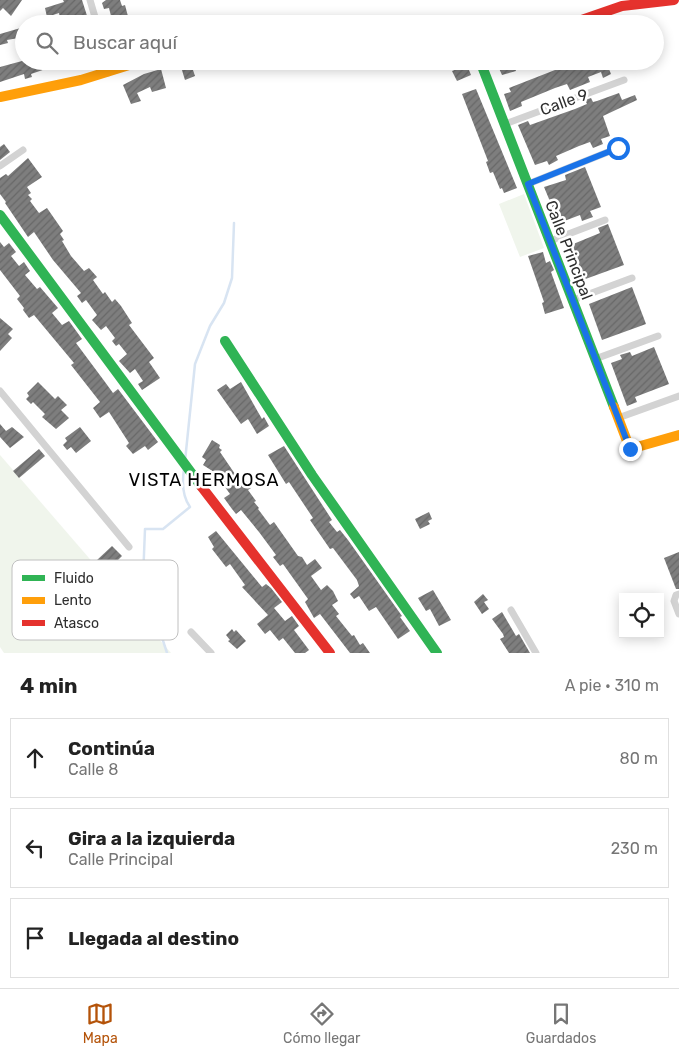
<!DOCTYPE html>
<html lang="es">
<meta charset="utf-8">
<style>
:root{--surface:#fff;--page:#f2f2f2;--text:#222;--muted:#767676;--line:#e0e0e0;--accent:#b45309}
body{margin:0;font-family:Rubik,sans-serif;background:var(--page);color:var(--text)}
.controls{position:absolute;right:15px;bottom:15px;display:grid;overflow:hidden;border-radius:0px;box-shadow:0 2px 12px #0003}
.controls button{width:45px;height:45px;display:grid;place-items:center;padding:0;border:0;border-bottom:1px solid var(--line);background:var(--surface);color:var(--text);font:25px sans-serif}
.stop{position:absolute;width:15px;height:15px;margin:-11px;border:4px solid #1a73e8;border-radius:50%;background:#fff}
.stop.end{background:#1a73e8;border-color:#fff;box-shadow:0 1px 5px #0008}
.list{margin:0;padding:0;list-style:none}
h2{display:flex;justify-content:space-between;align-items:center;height:65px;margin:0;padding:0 20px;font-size:21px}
h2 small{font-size:16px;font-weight:400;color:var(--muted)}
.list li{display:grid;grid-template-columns:32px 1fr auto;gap:15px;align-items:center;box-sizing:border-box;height:80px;margin:0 10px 10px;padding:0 10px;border:1px solid var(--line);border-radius:0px}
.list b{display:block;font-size:19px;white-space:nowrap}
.list p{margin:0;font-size:16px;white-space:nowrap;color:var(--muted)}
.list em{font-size:16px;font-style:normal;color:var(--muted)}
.icon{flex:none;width:28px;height:28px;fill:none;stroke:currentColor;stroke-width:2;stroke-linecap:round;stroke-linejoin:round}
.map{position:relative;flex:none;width:679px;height:653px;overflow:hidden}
.search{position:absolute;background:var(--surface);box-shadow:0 2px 12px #0003;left:15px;right:15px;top:15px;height:55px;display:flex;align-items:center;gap:12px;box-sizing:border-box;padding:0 18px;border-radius:28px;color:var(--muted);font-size:19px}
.sheet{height:335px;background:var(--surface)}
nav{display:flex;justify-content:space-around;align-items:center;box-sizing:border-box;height:70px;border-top:1px solid var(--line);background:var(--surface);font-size:14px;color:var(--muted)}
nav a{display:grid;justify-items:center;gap:2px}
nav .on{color:var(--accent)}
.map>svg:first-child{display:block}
</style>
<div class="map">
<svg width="679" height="653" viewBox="0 0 679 653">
<defs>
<pattern id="building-hatch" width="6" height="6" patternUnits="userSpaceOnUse" patternTransform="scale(1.25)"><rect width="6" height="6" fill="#7e7e7e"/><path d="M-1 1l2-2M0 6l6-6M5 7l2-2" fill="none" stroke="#686868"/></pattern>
</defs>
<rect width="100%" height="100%" fill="#fff"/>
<g fill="#f0f5ec">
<polygon points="524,194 544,248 520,257 499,204"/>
<polygon points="0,455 171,653 4,653 0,647"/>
</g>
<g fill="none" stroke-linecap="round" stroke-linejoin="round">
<g stroke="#d8e4f2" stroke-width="2.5">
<polyline points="185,461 195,364 210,326 224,303 232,278 234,223"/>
<path d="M 167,653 L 143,579 L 145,529 L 163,529 L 190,507 C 182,496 182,482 184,469"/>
</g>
</g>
<g fill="url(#building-hatch)">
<polygon points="0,0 22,0 11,16 3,8 0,11"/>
<polygon points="63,0 82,0 89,22 61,24 59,13 47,17 45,8 64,2"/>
<polygon points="106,0 120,0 122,6 125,5 130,24 113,24 109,8 104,9 102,3"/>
<polygon points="24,27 24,37 7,40 8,43 0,45 0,34"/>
<polygon points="22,61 62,61 63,63 31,74 32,77 25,79 24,74 0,82 0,67"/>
<polygon points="64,61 84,61 84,63 66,68"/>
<polygon points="507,61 513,61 516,71 502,75 497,64"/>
<polygon points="578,61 609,61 612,68 609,69 611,74 603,78 601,72 588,77 590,82 570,90 567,84 555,88 521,102 522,106 510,111 504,94 511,92 509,88"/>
<polygon points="191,64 195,76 185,80 181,67"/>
<polygon points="467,65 471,75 457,81 452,71"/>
<polygon points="161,69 166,88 152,92 150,87 137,93 141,101 131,104 123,85 144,74"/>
<polygon points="476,89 517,188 504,193 502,188 500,189 493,172 490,173 486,162 488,161 462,94"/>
<polygon points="619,93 622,100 635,95 637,100 603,116 610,136 601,139 603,144 593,148 590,142 579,146 556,156 558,160 549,165 547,161 535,165 518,125 528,121 530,125 575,109 587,104 585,100 591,98 593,102 597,101"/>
<polygon points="4,144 10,152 0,160 0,147"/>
<polygon points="28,158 42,177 27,187 31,193 28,195 32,199 30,201 39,213 47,208 63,231 60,234 64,240 62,241 71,256 84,271 89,268 97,277 93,280 103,294 105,292 112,302 115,299 121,306 132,323 129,325 154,358 149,362 160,378 142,390 138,384 143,381 135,369 130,373 119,361 127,354 119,344 116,346 112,341 115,338 106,326 101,330 92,320 97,315 86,300 82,303 77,296 81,293 53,260 34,232 28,237 5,203 6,202 0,194 0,178 6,174 8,176"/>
<polygon points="585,167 601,207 590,211 593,217 582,221 580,215 559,223 544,187 566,180 565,175"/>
<polygon points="608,224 624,265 580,281 575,269 577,268 566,247 600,233 598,228"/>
<polygon points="0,242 4,247 9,243 16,252 11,256 19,266 24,262 30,271 25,275 37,289 40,287 58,308 52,313 62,325 69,321 82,339 76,343 105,382 113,393 118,389 158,442 148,450 145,446 133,454 126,446 129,443 109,412 100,418 93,408 100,402 71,365 74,363 34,315 29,318 23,310 24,308 17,299 20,296 0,270"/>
<polygon points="543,252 546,263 550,261 554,270 551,272 564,308 545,314 542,303 544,302 528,256"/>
<polygon points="632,287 646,324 602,340 589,304"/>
<polygon points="0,318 13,329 8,334 12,338 0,351"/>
<polygon points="654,347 669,384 635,397 637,402 627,406 611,363 622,359 620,355 630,352 632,356"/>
<polygon points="38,382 55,399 58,396 67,405 61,410 69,418 56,429 42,417 45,414 33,402 31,404 26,399 29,396 27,393"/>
<polygon points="241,382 262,419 264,417 269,426 257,434 248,419 241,424 217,390 226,384 230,389"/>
<polygon points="0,424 6,431 12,427 24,437 10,448 0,437"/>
<polygon points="80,427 91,441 76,453 71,447 67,450 63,445 67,441 65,438"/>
<polygon points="212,440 220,445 219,448 222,450 220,452 235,474 241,481 244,478 251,488 248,490 256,501 254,502 259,508 258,509 270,525 274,522 298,556 302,557 307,565 315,559 322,568 311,576 321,590 327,585 333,591 338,601 332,605 339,614 336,616 352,636 354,635 360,645 363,643 370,653 350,653 320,614 314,618 305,602 308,599 283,564 280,566 273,557 276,555 259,532 241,510 236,514 232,509 224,498 230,494 214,472 203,465 206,460 202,457"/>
<polygon points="284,446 332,520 329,522 337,532 340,530 348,540 402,616 400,617 410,631 398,639 376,607 369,611 359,596 354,599 350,594 359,586 357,580 333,548 330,549 310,520 313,518 289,482 286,484 268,455"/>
<polygon points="39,449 45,456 19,478 13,471"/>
<polygon points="429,512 432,519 428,521 430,524 420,529 415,519"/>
<polygon points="216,531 262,587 266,584 271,588 282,602 274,608 285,621 292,616 299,626 294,630 309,650 305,653 295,653 283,638 279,641 270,630 265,634 257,624 268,615 242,587 245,585 230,564 226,567 212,549 214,547 208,537"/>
<polygon points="112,546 122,556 106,572 96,561"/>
<polygon points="679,552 679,589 676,589 664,558"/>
<polygon points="433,590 451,620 439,626 430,609 426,611 418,598"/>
<polygon points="483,594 488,600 484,602 489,609 482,614 474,602"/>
<polygon points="502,612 516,636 519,634 530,653 509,653 500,639 504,637 503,634 492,619"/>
<polygon points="232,629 234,632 236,630 246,641 237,649 228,641 230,640 226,635"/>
</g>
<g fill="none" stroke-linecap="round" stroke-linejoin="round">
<g stroke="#d3d3d3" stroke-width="7">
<polyline points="90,0 97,24"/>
<polyline points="106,61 108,73"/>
<polyline points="505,124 624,80"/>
<polyline points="0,166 23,150"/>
<polyline points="528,184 618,148"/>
<polyline points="550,241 605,220"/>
<polyline points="573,300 632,278"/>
<polyline points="595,359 658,336"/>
<polyline points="0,391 129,547"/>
<polyline points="618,418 679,396"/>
<polyline points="679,594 676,595 674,601 679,614"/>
<polyline points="511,610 536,653"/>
<polyline points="191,632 211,653"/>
</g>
<g stroke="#30b455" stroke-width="10">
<polyline points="480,61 614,407"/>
<polyline points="0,215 201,486"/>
<polyline points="225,341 312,475 437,653"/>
</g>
<g stroke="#ff9f0a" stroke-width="10">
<polyline points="0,97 81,80 142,61"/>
<polyline points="614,407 630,449 679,435"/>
</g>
<g stroke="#e5322d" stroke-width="10">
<polyline points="570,24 622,6 674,0"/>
<polyline points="201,486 330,653"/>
</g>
</g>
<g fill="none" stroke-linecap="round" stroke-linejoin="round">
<polyline stroke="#1a73e8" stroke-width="6" points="618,148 528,184 630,449"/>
</g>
<g text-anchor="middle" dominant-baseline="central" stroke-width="5" stroke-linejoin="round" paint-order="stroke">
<g font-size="16" fill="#2e2e2e" stroke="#fff">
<text transform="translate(564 102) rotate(-20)">Calle 9</text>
<text transform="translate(569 250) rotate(69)">Calle Principal</text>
</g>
<g font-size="18" letter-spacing="1" fill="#000" stroke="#fff">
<text x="204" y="480">VISTA HERMOSA</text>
</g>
</g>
<rect x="12" y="560" width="166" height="80" rx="8" fill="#fff" stroke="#c0c0c0" stroke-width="1"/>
<rect x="22" y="575" width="23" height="6" fill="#30b455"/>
<rect x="22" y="597" width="23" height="7" fill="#ff9f0a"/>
<rect x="22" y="620" width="23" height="6" fill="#e5322d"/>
<g font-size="14" fill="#2e2e2e">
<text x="54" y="583">Fluido</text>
<text x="54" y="605">Lento</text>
<text x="54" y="628">Atasco</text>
</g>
</svg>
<div class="controls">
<button><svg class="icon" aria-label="locate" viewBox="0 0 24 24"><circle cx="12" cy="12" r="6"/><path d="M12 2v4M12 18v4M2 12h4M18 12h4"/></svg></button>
</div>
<div class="stop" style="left:618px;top:148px"></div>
<div class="stop end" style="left:630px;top:449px"></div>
<div class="search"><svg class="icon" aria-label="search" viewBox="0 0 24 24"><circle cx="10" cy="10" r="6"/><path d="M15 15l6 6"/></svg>Buscar aquí</div>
</div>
<section class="sheet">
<h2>4 min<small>A pie · 310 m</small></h2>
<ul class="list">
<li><svg class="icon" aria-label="ahead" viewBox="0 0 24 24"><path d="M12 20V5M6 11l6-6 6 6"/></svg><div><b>Continúa</b><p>Calle 8</p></div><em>80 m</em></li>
<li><svg class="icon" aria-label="left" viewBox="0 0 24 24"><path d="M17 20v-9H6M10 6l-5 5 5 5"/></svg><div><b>Gira a la izquierda</b><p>Calle Principal</p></div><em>230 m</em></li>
<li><svg class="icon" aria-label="arrive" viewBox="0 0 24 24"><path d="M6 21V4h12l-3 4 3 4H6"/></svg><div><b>Llegada al destino</b></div></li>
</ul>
</section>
<nav>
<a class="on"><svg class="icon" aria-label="map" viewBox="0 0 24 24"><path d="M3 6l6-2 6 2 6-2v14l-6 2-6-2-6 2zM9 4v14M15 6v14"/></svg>Mapa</a>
<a><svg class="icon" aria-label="directions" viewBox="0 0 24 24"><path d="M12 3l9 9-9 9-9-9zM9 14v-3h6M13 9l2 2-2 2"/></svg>Cómo llegar</a>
<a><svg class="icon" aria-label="saved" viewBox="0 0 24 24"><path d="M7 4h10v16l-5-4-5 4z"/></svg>Guardados</a>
</nav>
